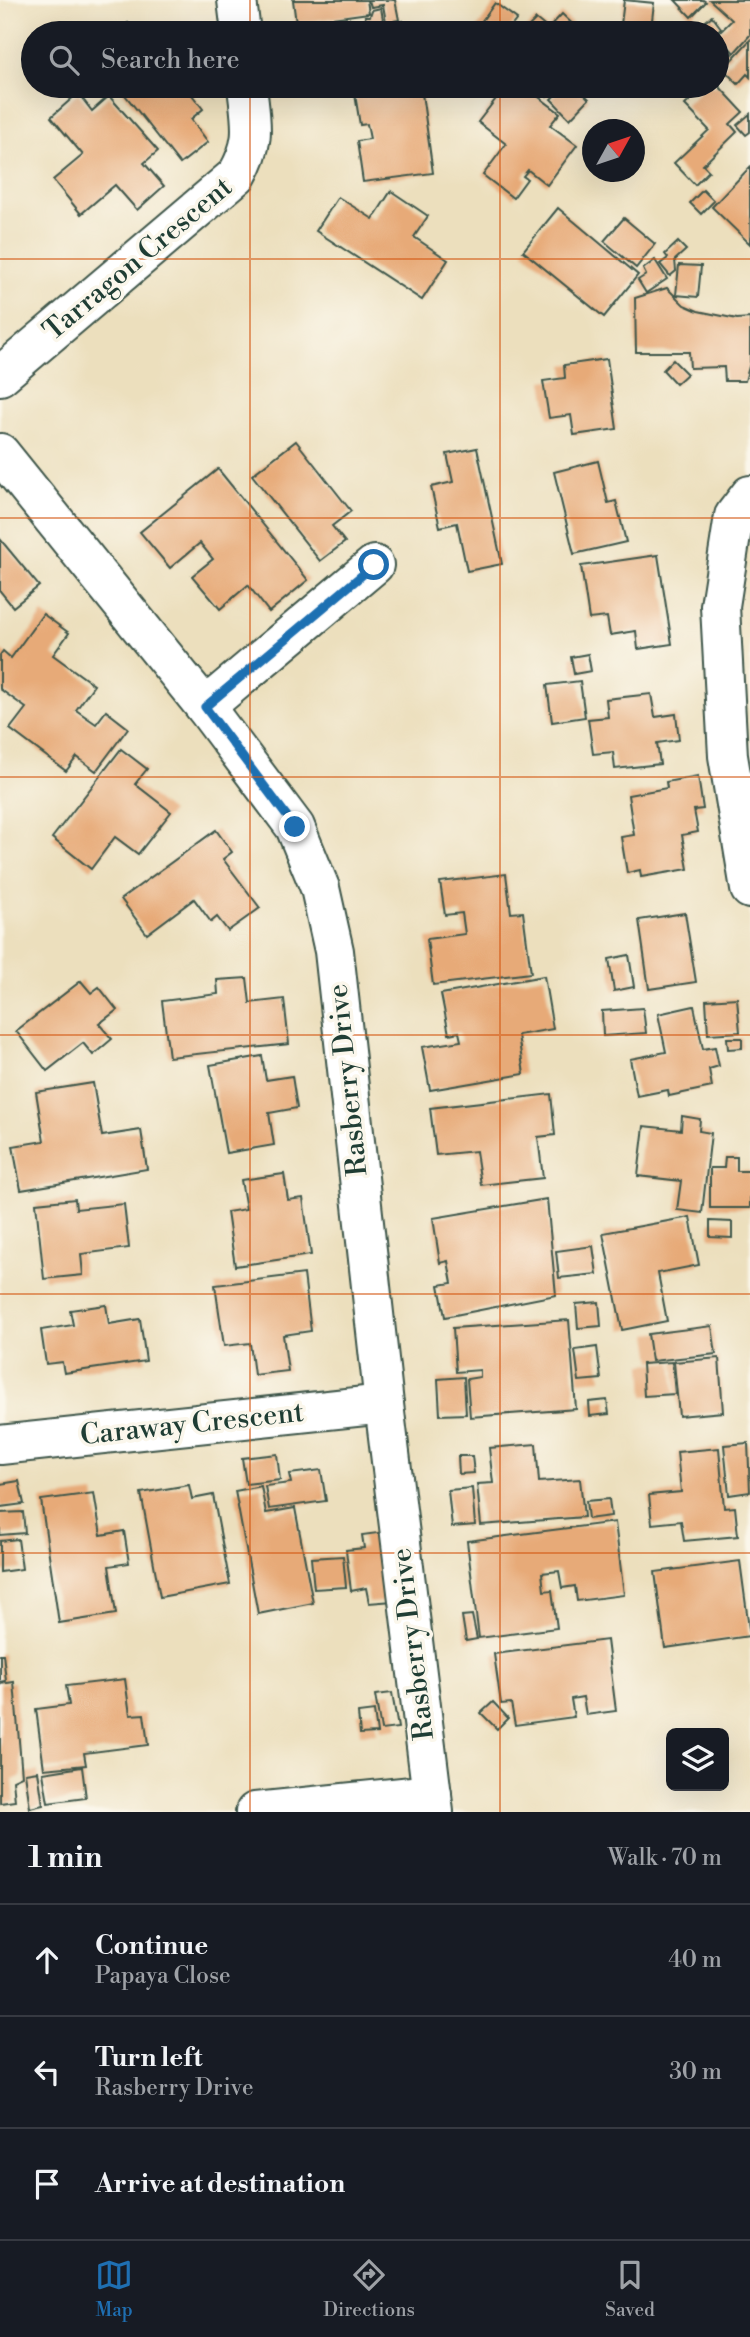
<!DOCTYPE html>
<meta charset="utf-8">
<style>
:root{--surface:#171b24;--page:#20242c;--text:#f1f3f6;--muted:#9ea1a6;--line:#363941;--accent:#1f6fb2}
body{margin:0;font-family:"Libre Bodoni",serif;background:var(--page);color:var(--text)}
.controls{position:absolute;right:21px;bottom:21px;display:grid;overflow:hidden;border-radius:10px;box-shadow:0 7px 28px #0002}
.controls button{width:63px;height:63px;display:grid;place-items:center;padding:0;border:0;border-bottom:2px solid var(--line);background:var(--surface);color:var(--text);font:35px sans-serif}
.compass{position:absolute;left:582px;top:119px;width:63px;height:63px;border-radius:50%;background:var(--surface);box-shadow:0 7px 28px #0002;rotate:50deg}
.stop{position:absolute;width:21px;height:21px;margin:-16px;border:5px solid #1f6fb2;border-radius:50%;background:#fff}
.stop.end{background:#1f6fb2;border-color:#fff;box-shadow:0 2px 7px #0008}
.list{margin:0;padding:0;list-style:none}
h2{display:flex;justify-content:space-between;align-items:center;height:91px;margin:0;padding:0 28px;font-size:30px}
h2 small{font-size:23px;font-weight:400;color:var(--muted)}
.list li{display:grid;grid-template-columns:46px 1fr auto;gap:21px;align-items:center;box-sizing:border-box;height:112px;padding:0 28px;border-top:2px solid var(--line)}
.list b{display:block;font-size:26px;white-space:nowrap}
.list p{margin:0;font-size:23px;white-space:nowrap;color:var(--muted)}
.list em{font-size:23px;font-style:normal;color:var(--muted)}
.icon{flex:none;width:38px;height:38px;fill:none;stroke:currentColor;stroke-width:2;stroke-linecap:round;stroke-linejoin:round}
.map{position:relative;flex:none;width:750px;height:1812px;overflow:hidden}
.search{position:absolute;background:var(--surface);box-shadow:0 7px 28px #0002;left:21px;right:21px;top:21px;height:77px;display:flex;align-items:center;gap:18px;box-sizing:border-box;padding:0 24px;border-radius:38px;color:var(--muted);font-size:26px}
.sheet{height:427px;background:var(--surface)}
nav{display:flex;justify-content:space-around;align-items:center;box-sizing:border-box;height:98px;border-top:2px solid var(--line);background:var(--surface);font-size:19px;color:var(--muted)}
nav a{display:grid;justify-items:center;gap:4px}
nav .on{color:var(--accent)}
.map>svg:first-child{display:block}
</style>
<div class="map">
<svg width="750" height="1812" viewBox="0 0 750 1812">
<rect width="100%" height="100%" fill="#fbf7ec"/>
<filter id="ink" filterUnits="userSpaceOnUse"><feTurbulence type="fractalNoise" baseFrequency=".0143" numOctaves="2"/><feDisplacementMap in="SourceGraphic" scale="14" xChannelSelector="R" yChannelSelector="G"/><feConvolveMatrix kernelMatrix="1 2 1 2 8 2 1 2 1" color-interpolation-filters="sRGB"/></filter>
<filter id="wash" filterUnits="userSpaceOnUse"><feTurbulence type="fractalNoise" baseFrequency=".00686" numOctaves="4" result="noise"/><feDisplacementMap in="SourceGraphic" scale="28" xChannelSelector="R" yChannelSelector="G"/><feGaussianBlur stdDeviation="1.57" result="paint"/><feColorMatrix in="noise" values="0 0 0 0 0 0 0 0 0 0 0 0 0 0 0 0 0 1.4 0 .05"/><feComposite in="paint" operator="in"/></filter>
<g filter="url(#wash)">
<rect width="100%" height="100%" fill="#ecdfbd"/>
<g id="blocks">
<g fill="#e7aa78">
<polygon points="293,0 367,0 369,13 296,23"/>
<polygon points="369,0 395,0 399,20 386,22 383,5 371,7"/>
<polygon points="624,0 654,3 651,29 621,25"/>
<polygon points="675,0 703,0 706,2 691,17"/>
<polygon points="710,0 750,0 750,35 734,53 718,34 732,20"/>
<polygon points="495,3 517,19 506,33 473,33"/>
<polygon points="381,8 384,25 403,21 406,31 368,33 365,16 370,16 372,10"/>
<polygon points="562,14 582,33 522,33 536,19 548,29"/>
<polygon points="712,16 721,28 715,33 704,33 707,31 701,25"/>
<polygon points="363,21 365,33 317,33 316,27"/>
<polygon points="128,23 132,29 137,25 144,33 115,33"/>
<polygon points="750,40 750,77 747,74 738,84 723,69"/>
<polygon points="724,46 732,54 725,60 717,52"/>
<polygon points="717,84 743,112 730,124 737,132 703,165 709,171 695,185 674,163 709,130 685,105 705,86 717,86"/>
<polygon points="118,86 185,86 203,109 191,119 208,142 180,164"/>
<polygon points="369,86 421,86 433,173 363,182 357,141 370,139 367,124 360,125 354,88"/>
<polygon points="506,86 524,86 560,113 550,125 577,145 547,185 528,170 523,176 527,179 513,198 483,175 506,144 478,122"/>
<polygon points="535,86 559,86 547,97"/>
<polygon points="564,86 592,86 584,94 589,99 570,119 551,99"/>
<polygon points="78,93 92,111 109,96 158,151 144,163 164,186 137,210 115,185 81,214 53,180 83,155 51,117"/>
<polygon points="750,114 750,132 746,135 737,125"/>
<polygon points="750,167 750,244 712,207"/>
<polygon points="703,190 714,201 701,214 690,203"/>
<polygon points="391,191 428,216 414,237 448,260 422,300 316,231 338,197 373,219"/>
<polygon points="558,208 638,275 604,317 523,251"/>
<polygon points="624,218 655,244 636,268 604,241"/>
<polygon points="678,242 686,250 675,260 676,271 670,276 660,264 668,258 665,254"/>
<polygon points="655,260 667,279 646,293 638,280 646,275 643,269"/>
<polygon points="679,265 701,266 698,297 676,295"/>
<polygon points="667,288 684,305 698,311 737,319 750,318 750,363 745,381 725,381 724,367 690,368 689,352 636,352 635,298"/>
<polygon points="607,359 617,429 574,435 571,415 549,418 543,381 565,378 564,365"/>
<polygon points="673,360 687,374 676,384 663,370"/>
<polygon points="296,441 351,511 332,526 345,542 320,561 252,475"/>
<polygon points="477,448 502,564 467,571 457,523 440,527 431,487 453,482 447,454"/>
<polygon points="598,461 608,503 616,501 626,542 574,554 554,472"/>
<polygon points="218,469 308,580 269,612 248,585 220,609 192,576 213,559 200,543 170,568 140,532"/>
<polygon points="0,539 39,586 13,607 0,591"/>
<polygon points="658,555 672,644 638,649 636,631 610,635 607,617 589,619 581,566"/>
<polygon points="43,614 69,633 53,655 94,685 76,710 96,724 106,711 128,728 96,771 77,757 66,771 10,729 26,708 0,689 0,655 3,651 11,658"/>
<polygon points="588,654 591,671 574,674 571,657"/>
<polygon points="580,681 585,717 552,722 547,685"/>
<polygon points="651,694 655,717 676,714 679,740 657,743 660,764 615,769 613,752 593,754 588,719 608,717 606,699"/>
<polygon points="121,749 147,769 135,784 171,812 138,854 115,837 91,869 52,838"/>
<polygon points="698,776 703,809 694,810 698,832 682,835 688,869 641,877 640,870 627,873 621,837 634,835 628,795 667,788 666,782"/>
<polygon points="216,830 232,852 223,859 260,908 228,931 217,917 211,922 194,899 147,934 121,899"/>
<polygon points="506,874 511,913 523,912 531,973 433,985 427,939 465,934 462,913 445,915 440,882"/>
<polygon points="685,913 696,982 649,989 639,920"/>
<polygon points="629,955 634,987 614,991 609,959"/>
<polygon points="544,976 553,1029 518,1035 524,1074 430,1090 422,1047 461,1041 459,1032 449,1034 441,994"/>
<polygon points="247,978 250,1003 284,999 289,1044 169,1057 162,1001 218,994 217,980"/>
<polygon points="81,981 91,993 99,987 117,1010 99,1024 112,1039 93,1055 83,1043 47,1071 16,1031"/>
<polygon points="737,998 740,1032 708,1034 706,1000"/>
<polygon points="694,1006 703,1049 715,1047 719,1066 709,1069 712,1087 669,1096 668,1090 637,1096 630,1059 666,1052 658,1014"/>
<polygon points="643,1008 646,1033 603,1036 602,1011"/>
<polygon points="727,1038 742,1038 742,1048 728,1049"/>
<polygon points="262,1056 266,1080 292,1076 297,1108 269,1113 274,1145 226,1153 210,1065"/>
<polygon points="93,1083 102,1136 141,1130 147,1169 21,1190 13,1146 44,1141 36,1092"/>
<polygon points="551,1094 555,1135 538,1137 543,1178 481,1185 476,1151 436,1155 430,1108"/>
<polygon points="682,1116 700,1119 699,1131 711,1133 702,1213 677,1210 681,1181 638,1176 644,1126 681,1130"/>
<polygon points="725,1157 737,1157 737,1171 750,1171 750,1208 710,1208 710,1168 724,1168"/>
<polygon points="284,1174 288,1200 303,1198 311,1255 235,1266 227,1212 246,1209 241,1180"/>
<polygon points="75,1199 76,1209 124,1204 129,1248 81,1254 83,1275 44,1279 36,1203"/>
<polygon points="547,1199 556,1295 445,1317 439,1285 452,1283 448,1261 440,1263 433,1218"/>
<polygon points="690,1217 699,1265 658,1273 667,1321 622,1330 603,1233"/>
<polygon points="710,1221 732,1222 732,1238 710,1237"/>
<polygon points="593,1246 597,1274 559,1278 556,1251"/>
<polygon points="304,1274 311,1331 283,1335 288,1371 254,1375 250,1343 224,1346 215,1285"/>
<polygon points="599,1302 601,1326 578,1328 576,1304"/>
<polygon points="106,1305 109,1324 140,1319 146,1361 64,1373 62,1362 46,1364 41,1330 73,1325 70,1310"/>
<polygon points="569,1320 576,1409 470,1417 467,1379 480,1377 480,1370 456,1372 453,1328"/>
<polygon points="712,1326 716,1354 652,1361 648,1334"/>
<polygon points="597,1347 601,1379 579,1381 575,1350"/>
<polygon points="719,1358 723,1412 679,1416 674,1362"/>
<polygon points="672,1362 675,1394 644,1396 642,1364"/>
<polygon points="464,1377 466,1414 440,1415 438,1379"/>
<polygon points="607,1400 609,1414 590,1416 589,1402"/>
<polygon points="748,1443 750,1492 729,1495 724,1445"/>
<polygon points="536,1444 539,1482 580,1479 584,1517 481,1525 477,1484 493,1483 489,1448"/>
<polygon points="719,1448 724,1508 735,1507 738,1536 684,1541 681,1521 652,1524 649,1495 681,1492 677,1452"/>
<polygon points="277,1454 280,1480 246,1484 242,1458"/>
<polygon points="458,1456 472,1456 474,1473 459,1474"/>
<polygon points="321,1470 326,1501 269,1509 265,1486 291,1483 289,1474"/>
<polygon points="19,1481 24,1504 0,1507 0,1484"/>
<polygon points="189,1485 192,1499 213,1495 230,1584 160,1597 141,1493"/>
<polygon points="261,1486 266,1513 295,1508 313,1603 258,1614 235,1491"/>
<polygon points="472,1488 475,1525 452,1527 448,1490"/>
<polygon points="94,1493 101,1535 124,1531 129,1563 109,1566 116,1614 59,1623 41,1500"/>
<polygon points="609,1499 611,1516 588,1519 586,1501"/>
<polygon points="23,1512 25,1533 0,1535 0,1513"/>
<polygon points="615,1522 624,1595 577,1601 575,1586 562,1588 559,1571 542,1573 544,1591 552,1590 557,1628 479,1638 467,1541"/>
<polygon points="385,1532 393,1601 369,1603 366,1588 351,1591 346,1550 364,1548 362,1535"/>
<polygon points="18,1539 22,1569 0,1572 0,1541"/>
<polygon points="343,1556 346,1587 314,1589 311,1558"/>
<polygon points="740,1561 750,1636 665,1648 655,1572"/>
<polygon points="472,1615 477,1639 466,1641 462,1616"/>
<polygon points="607,1640 616,1711 586,1715 583,1697 571,1699 574,1717 515,1725 511,1703 501,1704 494,1654"/>
<polygon points="0,1654 3,1654 6,1681 0,1682"/>
<polygon points="125,1679 130,1715 144,1714 148,1745 84,1753 86,1765 44,1769 36,1709 69,1705 66,1686"/>
<polygon points="14,1682 22,1776 13,1780 15,1801 0,1803 0,1684"/>
<polygon points="392,1693 398,1728 381,1730 375,1695"/>
<polygon points="493,1702 508,1718 497,1729 481,1713"/>
<polygon points="374,1711 377,1733 360,1734 358,1713"/>
<polygon points="82,1767 86,1798 48,1803 43,1773"/>
<polygon points="38,1771 43,1805 30,1808 25,1773"/>
</g>
</g>
</g>
<g filter="url(#ink)">
<use href="#blocks" fill-opacity="0" stroke="#3e5549" stroke-width="2"/>
<g fill="none" stroke-linecap="round" stroke-linejoin="round">
<g stroke="#3e5549" stroke-width="42">
<g id="street">
<polyline points="237,0 241,33"/>
<path d="M 0,376 L 237,175 C 257,140 251,124 247,86"/>
<polyline points="0,453 205,707 295,827 320,888 334,951 384,1404 434,1812"/>
<polyline points="750,495 734,516 720,606 728,756 750,889"/>
<polyline points="205,707 374,565"/>
<polyline points="0,1445 384,1404"/>
<polyline points="255,1812 432,1794"/>
</g>
</g>
<use href="#street" stroke="#fff" stroke-width="38"/>
</g>
</g>
<g fill="none" stroke-linecap="round" stroke-linejoin="round" filter="url(#ink)">
<polyline stroke="#1f6fb2" stroke-width="9" points="295,827 205,707 374,565"/>
</g>
<path fill="none" stroke="#d45610" stroke-width="2" stroke-opacity="0.55" d="M 250,0 L 250,33M 500,0 L 500,33M 250,86 L 250,1812M 500,86 L 500,1812M 0,259 L 750,259M 0,518 L 750,518M 0,777 L 750,777M 0,1035 L 750,1035M 0,1294 L 750,1294M 0,1553 L 750,1553"/>
<g text-anchor="middle" dominant-baseline="central" stroke-width="7" stroke-linejoin="round" paint-order="stroke">
<g font-size="28" fill="#1f3d34" stroke="#fbf7ec">
<text transform="translate(138 259) rotate(-40)">Tarragon Crescent</text>
<text transform="translate(348 1080) rotate(-96)">Rasberry Drive</text>
<text transform="translate(192 1424) rotate(-6)">Caraway Crescent</text>
<text transform="translate(413 1644) rotate(-97)">Rasberry Drive</text>
</g>
</g>
</svg>
<div class="controls">
<button><svg class="icon" aria-label="layers" viewBox="0 0 24 24"><path d="M12 4l9 5-9 5-9-5zM3 14l9 5 9-5"/></svg></button>
</div>
<svg class="compass" viewBox="-18 -18 36 36"><path d="M0-13l5 13h-10z" fill="#e53935"/><path d="M0 13l5-13h-10z" fill="#9ea1a6"/></svg>
<div class="stop" style="left:374px;top:565px"></div>
<div class="stop end" style="left:295px;top:827px"></div>
<div class="search"><svg class="icon" aria-label="search" viewBox="0 0 24 24"><circle cx="10" cy="10" r="6"/><path d="M15 15l6 6"/></svg>Search here</div>
</div>
<section class="sheet">
<h2>1 min<small>Walk · 70 m</small></h2>
<ul class="list">
<li><svg class="icon" aria-label="ahead" viewBox="0 0 24 24"><path d="M12 20V5M6 11l6-6 6 6"/></svg><div><b>Continue</b><p>Papaya Close</p></div><em>40 m</em></li>
<li><svg class="icon" aria-label="left" viewBox="0 0 24 24"><path d="M17 20v-9H6M10 6l-5 5 5 5"/></svg><div><b>Turn left</b><p>Rasberry Drive</p></div><em>30 m</em></li>
<li><svg class="icon" aria-label="arrive" viewBox="0 0 24 24"><path d="M6 21V4h12l-3 4 3 4H6"/></svg><div><b>Arrive at destination</b></div></li>
</ul>
</section>
<nav>
<a class="on"><svg class="icon" aria-label="map" viewBox="0 0 24 24"><path d="M3 6l6-2 6 2 6-2v14l-6 2-6-2-6 2zM9 4v14M15 6v14"/></svg>Map</a>
<a><svg class="icon" aria-label="directions" viewBox="0 0 24 24"><path d="M12 3l9 9-9 9-9-9zM9 14v-3h6M13 9l2 2-2 2"/></svg>Directions</a>
<a><svg class="icon" aria-label="saved" viewBox="0 0 24 24"><path d="M7 4h10v16l-5-4-5 4z"/></svg>Saved</a>
</nav>
